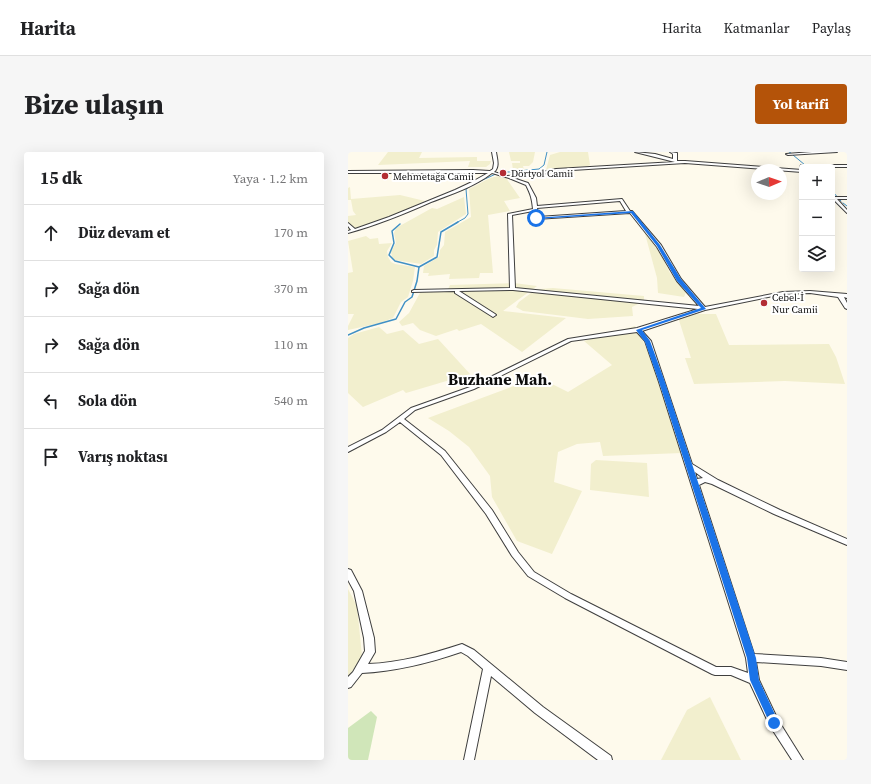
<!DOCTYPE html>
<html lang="tr">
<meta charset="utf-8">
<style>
:root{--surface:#fff;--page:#f6f6f6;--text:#202124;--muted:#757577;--line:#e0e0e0;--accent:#b45309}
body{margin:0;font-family:"Source Serif 4",serif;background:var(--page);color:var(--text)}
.controls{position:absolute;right:12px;top:12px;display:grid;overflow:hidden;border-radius:4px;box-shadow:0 4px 16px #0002}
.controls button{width:36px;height:36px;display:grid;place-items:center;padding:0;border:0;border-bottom:1px solid var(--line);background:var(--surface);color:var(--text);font:20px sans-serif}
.compass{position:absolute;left:403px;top:12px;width:36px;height:36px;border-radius:50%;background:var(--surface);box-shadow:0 4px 16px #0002;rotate:88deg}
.stop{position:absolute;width:12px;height:12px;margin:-9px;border:3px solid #1a73e8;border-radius:50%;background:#fff}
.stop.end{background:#1a73e8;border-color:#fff;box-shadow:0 1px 4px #0008}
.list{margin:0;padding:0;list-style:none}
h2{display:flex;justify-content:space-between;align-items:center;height:52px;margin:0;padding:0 16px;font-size:17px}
h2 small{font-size:13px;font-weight:400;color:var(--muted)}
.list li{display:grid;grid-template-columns:26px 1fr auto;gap:12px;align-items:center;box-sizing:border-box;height:56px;padding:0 16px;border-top:1px solid var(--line)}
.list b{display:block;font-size:15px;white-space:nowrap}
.list em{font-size:13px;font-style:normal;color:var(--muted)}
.icon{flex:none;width:22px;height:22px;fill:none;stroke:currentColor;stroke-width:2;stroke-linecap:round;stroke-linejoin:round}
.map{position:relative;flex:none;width:499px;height:608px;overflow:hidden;border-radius:4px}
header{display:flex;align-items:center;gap:24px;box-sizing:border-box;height:56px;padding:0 20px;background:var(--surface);border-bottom:1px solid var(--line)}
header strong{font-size:19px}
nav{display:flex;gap:22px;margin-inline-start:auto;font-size:14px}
.intro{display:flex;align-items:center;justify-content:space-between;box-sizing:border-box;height:96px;padding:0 24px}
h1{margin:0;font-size:28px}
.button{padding:10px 18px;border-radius:4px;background:var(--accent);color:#fff;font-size:14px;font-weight:700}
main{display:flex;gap:24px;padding:0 24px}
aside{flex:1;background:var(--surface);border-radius:4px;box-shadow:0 4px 16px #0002}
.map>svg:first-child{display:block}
</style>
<header>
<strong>Harita</strong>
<nav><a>Harita</a><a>Katmanlar</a><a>Paylaş</a></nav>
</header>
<div class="intro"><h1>Bize ulaşın</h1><a class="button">Yol tarifi</a></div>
<main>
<aside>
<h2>15 dk<small>Yaya · 1.2 km</small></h2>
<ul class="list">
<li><svg class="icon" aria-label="ahead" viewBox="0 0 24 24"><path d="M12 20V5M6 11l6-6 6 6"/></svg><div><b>Düz devam et</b></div><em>170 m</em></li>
<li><svg class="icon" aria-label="right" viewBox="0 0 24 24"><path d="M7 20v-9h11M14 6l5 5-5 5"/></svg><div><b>Sağa dön</b></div><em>370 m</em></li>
<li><svg class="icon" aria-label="right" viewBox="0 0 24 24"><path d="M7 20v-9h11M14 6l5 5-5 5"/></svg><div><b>Sağa dön</b></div><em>110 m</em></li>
<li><svg class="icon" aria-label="left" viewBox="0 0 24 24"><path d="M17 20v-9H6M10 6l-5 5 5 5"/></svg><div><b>Sola dön</b></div><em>540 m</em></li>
<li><svg class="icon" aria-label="arrive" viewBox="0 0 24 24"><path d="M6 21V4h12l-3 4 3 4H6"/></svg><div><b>Varış noktası</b></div></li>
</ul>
</aside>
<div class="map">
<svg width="499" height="608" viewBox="0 0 499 608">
<rect width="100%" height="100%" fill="#fefaec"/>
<g fill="#f2efce">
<polygon points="40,0 74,0 71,6 129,5 129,9 143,9 142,12 138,15 120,15 122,9 30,13"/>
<polygon points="161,0 187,0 185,10 181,14 175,14 176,18 165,18 164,11 172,11 172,9 163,9"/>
<polygon points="212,0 240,0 242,13 240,14 198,18 202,3"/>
<polygon points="156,23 172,46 156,49 162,59 140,63 145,121 132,121 131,126 101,127 102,122 80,124 81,121 75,121 76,114 91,105 92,98 96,93 97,80 123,65 121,37 142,26"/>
<polygon points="2,35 3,47 52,43 77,49 42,65 0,79 0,64 8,63 5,59 3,48 0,48 0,36"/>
<polygon points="116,45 118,62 90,80 89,93 86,98 86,104 73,112 47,108 44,105 43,99 48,91 46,81 48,76 84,56 89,57"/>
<polygon points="296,78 313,103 322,121 338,140 336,145 310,141 309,126"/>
<polygon points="18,84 22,87 30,86 31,92 44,91 39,99 40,105 43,110 47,112 67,115 65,129 60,145 53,150 45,166 32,171 0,178 0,174 6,162 0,162 0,121 5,120 0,89"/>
<polygon points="166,131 189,134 155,159 218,166 174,200 133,172 111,179 109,177 88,184 72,178 65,171 54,174 51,170 61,161 73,139 99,139 102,133"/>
<polygon points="205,136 296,144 296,149 284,155 285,164 240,167 175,159 168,155 171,150 183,141 193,137"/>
<polygon points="329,162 368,162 381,193 481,192 488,205 497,232 437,229 346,232 337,206 343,206"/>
<polygon points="287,174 303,205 334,301 255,304 252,290 229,292 210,300 206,330 234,339 204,402 169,389 144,345 142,324 121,295 101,279 80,266 190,225 220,240 264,213 236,189"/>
<polygon points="31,175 39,182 55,178 71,192 90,187 122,222 58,241 55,238 15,255 0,241 0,186 6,182"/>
<polygon points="248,308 299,311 301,345 242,338 243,312"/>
<polygon points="0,437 9,454 14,504 0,526"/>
<polygon points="362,545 393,608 313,608 339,558"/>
</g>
<polygon fill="#d0e6b9" points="23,559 29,565 20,608 0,608 0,576"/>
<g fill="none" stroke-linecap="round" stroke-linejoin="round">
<g stroke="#4090c5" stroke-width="1">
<polyline points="441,0 443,1"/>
<polyline points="445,3 457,13"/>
<polyline points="128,31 150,21 191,17 196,13 199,0"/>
<polyline points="484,39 493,49"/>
<polyline points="495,51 499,54"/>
<polyline points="108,71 117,66 120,62 118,37 124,33"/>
</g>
<g stroke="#4090c5" stroke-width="1.5">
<polyline points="52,72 44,79 46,91 41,103 47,109 71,115"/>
<polyline points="0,183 16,176 48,167 57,150 64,145 69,129 71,115 89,105 93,80 110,70"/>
</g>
<g stroke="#3f3f3f" stroke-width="2">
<g id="minor">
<path d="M 144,0 L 148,0 C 149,7 152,15 146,20 L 159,24 L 185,22 L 208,17 L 327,10 L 287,0 L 307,2 L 325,7 L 325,2 L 322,0 L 329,1 L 329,9 L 337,9 L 454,18 L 454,20 L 337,11 L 208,19 L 185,24 L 165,26 L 180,31 L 188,46 L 189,54 L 274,47 L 282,59 L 284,59 L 313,93 L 333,127 L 357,155 L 435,140 L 462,139 L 499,142 L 499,146 L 496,145 L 499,151 L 499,157 L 497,156 L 490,145 L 462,141 L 435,142 L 357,158 L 294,179 L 303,189 L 344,312 L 370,328 L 432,358 L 499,387 L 499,393 L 426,362 L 364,332 L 357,330 L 351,333 L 406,502 L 473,506 L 499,510 L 499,518 L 473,514 L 408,510 L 411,528 L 430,568 L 455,608 L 444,608 L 422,574 L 402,531 L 383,523 L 367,523 L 364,522 L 217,446 L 180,424 L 164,404 L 138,362 L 93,303 L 52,270 L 38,280 L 0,300 L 0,295 L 34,278 L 63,256 L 122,235 L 220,187 L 289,176 L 350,157 L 165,138 L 111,139 L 147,162 L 148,163 L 145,165 L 107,141 L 107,139 L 64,140 L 64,139 L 66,138 L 162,136 L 160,62 L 185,57 C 184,47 183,43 178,33 L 161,26 L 144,21 C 126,35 104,42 83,50 C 56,62 29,73 0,81 L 0,79 L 3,78 L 0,74 L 0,71 L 7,77 L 41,65 L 107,38 L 124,30 L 140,21 L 0,21 L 0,19 L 125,18 L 142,19 L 145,17 L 146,11 ZM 272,49 L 278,59 L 190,65 L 189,56 ZM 185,59 L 186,66 L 188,67 L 282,61 L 309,95 L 329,129 L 351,154 L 167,136 L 164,63 ZM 289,180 L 297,189 L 311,230 L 398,506 L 400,521 L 383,515 L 368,515 L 223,442 L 186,420 L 170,400 L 144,358 L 97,299 L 56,267 L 67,258 L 126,237 L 223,189 ZM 347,320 L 355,326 L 349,327 Z"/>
<polygon points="464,0 489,0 440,3 438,2"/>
<polygon points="453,13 499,13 499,15 452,15"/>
<polygon points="484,43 487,45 499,45 499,47 489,47 499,58 499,61 484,46"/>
<path d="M 0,417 L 3,418 L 14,439 L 26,486 L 27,500 L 20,512 C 52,511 83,502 114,492 L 126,498 L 195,555 L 263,604 L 264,608 L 250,608 L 187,561 L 143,524 L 126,608 L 116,608 L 135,517 L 120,504 L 113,500 C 81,511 48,519 14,521 L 3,535 L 0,536 L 0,525 L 5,520 L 17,499 L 16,486 L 6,439 L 0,428 Z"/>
</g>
</g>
<use href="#minor" fill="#fff" fill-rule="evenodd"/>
</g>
<polygon fill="#1a73e8" points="285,59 312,93 333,127 358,157 294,178 302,189 317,230 408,506 411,528 431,571 430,574 426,575 423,574 402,528 399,506 311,230 297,190 288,178 353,156 329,129 309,94 283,61 188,67 186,66"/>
<g fill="#b32d34" stroke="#fff" stroke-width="1.5">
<circle cx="155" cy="21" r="4"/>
<circle cx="37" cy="24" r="4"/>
<circle cx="416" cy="151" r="4"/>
</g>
<g text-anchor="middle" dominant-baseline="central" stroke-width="4" stroke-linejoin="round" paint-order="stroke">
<g font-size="10" fill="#0c0c0c" stroke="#fff" text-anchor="start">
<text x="163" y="21">Dörtyol Camii</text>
<text x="45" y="24">Mehmetağa Camii</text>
<text x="424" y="145">Cebel-İ<tspan x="424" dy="12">Nur Camii</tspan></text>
</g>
<g font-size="16" font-weight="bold" fill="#0c0c0c" stroke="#fff">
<text x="152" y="227">Buzhane Mah.</text>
</g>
</g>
</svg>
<div class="controls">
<button>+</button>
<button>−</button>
<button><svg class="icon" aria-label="layers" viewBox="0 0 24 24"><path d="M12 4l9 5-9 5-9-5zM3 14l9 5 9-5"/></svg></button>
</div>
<svg class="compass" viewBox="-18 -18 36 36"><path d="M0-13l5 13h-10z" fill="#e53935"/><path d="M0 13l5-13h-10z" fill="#757577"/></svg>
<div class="stop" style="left:188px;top:66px"></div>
<div class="stop end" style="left:426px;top:571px"></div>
</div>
</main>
